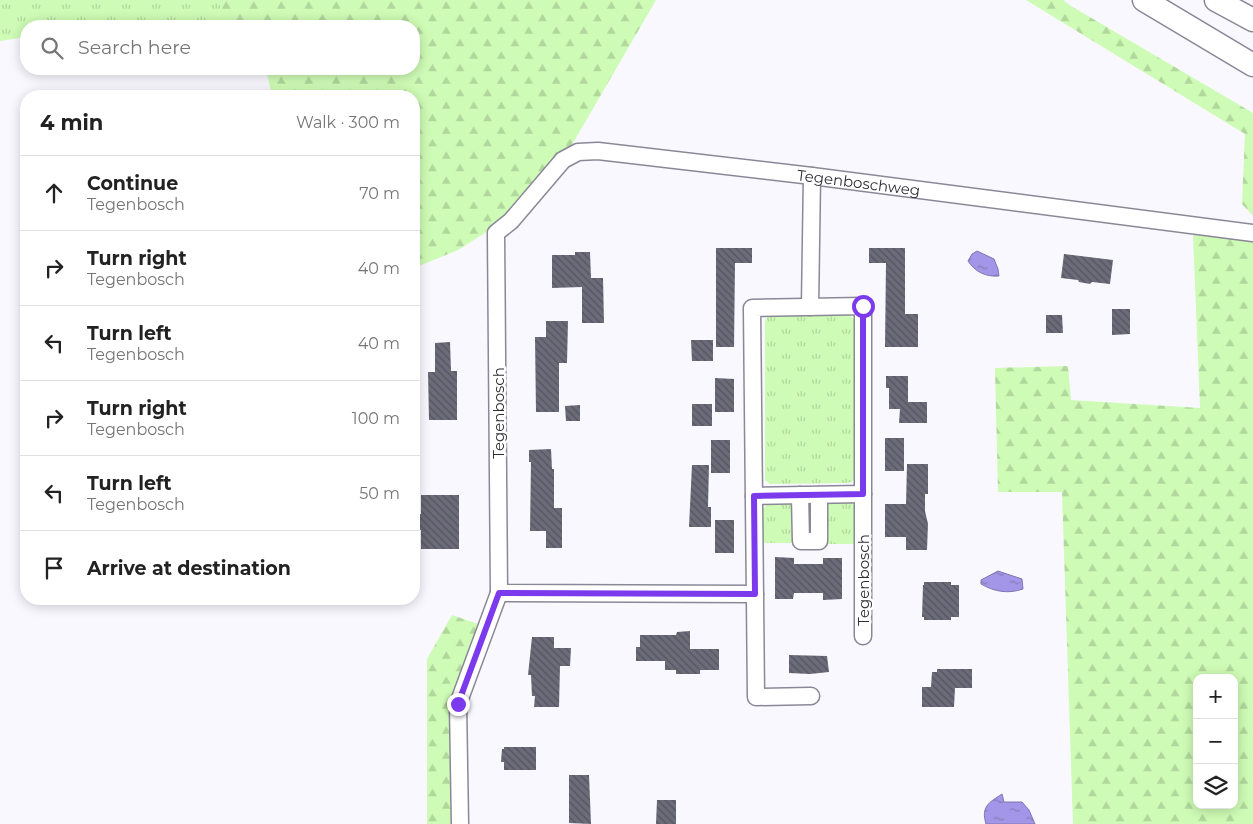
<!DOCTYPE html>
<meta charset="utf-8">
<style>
:root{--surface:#fff;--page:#f6f6f6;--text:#222;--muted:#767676;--line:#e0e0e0}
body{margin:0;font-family:Montserrat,sans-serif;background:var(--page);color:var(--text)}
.controls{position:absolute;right:15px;bottom:15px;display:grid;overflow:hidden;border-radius:10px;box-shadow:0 2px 12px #0003}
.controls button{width:45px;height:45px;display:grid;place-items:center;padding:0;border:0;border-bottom:1px solid var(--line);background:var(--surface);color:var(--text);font:25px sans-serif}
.stop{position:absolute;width:15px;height:15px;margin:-11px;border:4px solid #7c3aed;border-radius:50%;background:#fff}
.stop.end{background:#7c3aed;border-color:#fff;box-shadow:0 1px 5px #0008}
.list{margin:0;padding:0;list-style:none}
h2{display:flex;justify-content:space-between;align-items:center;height:65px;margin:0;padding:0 20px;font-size:21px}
h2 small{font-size:16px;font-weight:400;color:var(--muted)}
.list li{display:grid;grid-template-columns:32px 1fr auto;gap:15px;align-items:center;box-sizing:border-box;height:75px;padding:0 20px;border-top:1px solid var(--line)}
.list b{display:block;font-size:19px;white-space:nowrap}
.list p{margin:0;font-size:16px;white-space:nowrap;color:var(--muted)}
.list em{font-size:16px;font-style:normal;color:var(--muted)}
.icon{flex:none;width:28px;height:28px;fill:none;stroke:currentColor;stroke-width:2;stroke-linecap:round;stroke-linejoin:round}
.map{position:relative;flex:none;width:1253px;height:824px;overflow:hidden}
.search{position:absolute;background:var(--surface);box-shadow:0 2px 12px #0003;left:20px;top:20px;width:400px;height:55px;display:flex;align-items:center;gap:12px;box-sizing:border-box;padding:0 18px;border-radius:20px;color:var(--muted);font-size:19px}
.panel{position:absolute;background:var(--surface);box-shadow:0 2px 12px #0003;left:20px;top:90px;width:400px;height:515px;border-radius:20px}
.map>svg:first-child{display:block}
</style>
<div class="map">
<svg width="1253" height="824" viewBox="0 0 1253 824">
<defs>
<pattern id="grass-tufts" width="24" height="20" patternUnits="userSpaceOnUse" patternTransform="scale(1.25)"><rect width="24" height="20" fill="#cefbb5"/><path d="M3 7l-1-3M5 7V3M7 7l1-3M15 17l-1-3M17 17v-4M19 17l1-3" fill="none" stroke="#b1d79c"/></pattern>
<pattern id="forest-firs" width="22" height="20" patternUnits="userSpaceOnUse" patternTransform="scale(1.25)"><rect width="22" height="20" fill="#cefbb5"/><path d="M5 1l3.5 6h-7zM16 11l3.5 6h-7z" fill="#b1d79c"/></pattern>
<pattern id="water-ripples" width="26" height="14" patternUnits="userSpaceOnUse" patternTransform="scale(1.25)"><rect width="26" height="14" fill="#a395e7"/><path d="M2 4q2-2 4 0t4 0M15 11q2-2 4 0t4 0" fill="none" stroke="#857abc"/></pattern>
<pattern id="building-back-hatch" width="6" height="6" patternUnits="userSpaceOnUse" patternTransform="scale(1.25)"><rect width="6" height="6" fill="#6c6b79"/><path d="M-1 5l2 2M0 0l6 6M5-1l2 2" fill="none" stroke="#54545e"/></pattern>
</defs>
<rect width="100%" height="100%" fill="#f9f8ff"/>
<g fill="url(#grass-tufts)">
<polygon points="0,0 222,0 216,26 26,26 26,37 0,41"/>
<polygon points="771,314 850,315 855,320 854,478 852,482 847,483 770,484 765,480 765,320"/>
<polygon points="850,501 858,510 859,544 823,544 823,507 829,502"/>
<polygon points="790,502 796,507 796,543 760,543 761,511 768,503"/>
</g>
<g fill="url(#forest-firs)" fill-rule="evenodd">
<polygon points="222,0 656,0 573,143 530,190 485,233 458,250 414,268 414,96 272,96 266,69 414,69 414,26 216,26"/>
<polygon points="1026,0 1063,0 1071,6 1253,113 1253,216 1242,204 1245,134"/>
<path d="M 1193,235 L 1253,240 L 1253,824 L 1073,824 L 1062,492 L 998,492 L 995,368 L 1068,366 L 1071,400 L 1200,408 ZM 1197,678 L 1234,678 L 1234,805 L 1197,805 Z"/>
<polygon points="452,615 481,625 452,705 453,824 427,824 427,659"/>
</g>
<g fill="url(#water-ripples)" stroke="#8076b1">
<path d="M 977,251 L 994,259 L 998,269 L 999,276 C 986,277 975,272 968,261 L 972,254 Z"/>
<path d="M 998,571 L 1022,579 L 1023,589 C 1008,594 995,592 981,584 L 981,580 Z"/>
<path d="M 1002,794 L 1004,802 L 1022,802 L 1029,810 L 1035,824 L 986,824 C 981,807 988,803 1002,794 Z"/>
</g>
<g fill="url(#building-back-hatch)">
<polygon points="716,248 752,248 752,263 735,263 734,347 716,347"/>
<polygon points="869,248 905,248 905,314 918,314 918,347 885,347 886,263 869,263"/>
<polygon points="575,252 590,252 591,278 603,278 604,323 582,323 582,287 552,288 552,255 575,255"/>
<polygon points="1064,254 1113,260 1110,284 1092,282 1090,284 1079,282 1078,280 1061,278"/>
<polygon points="1112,309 1130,309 1130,334 1112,335"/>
<polygon points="1046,315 1062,315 1063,333 1046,333"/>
<polygon points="546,321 568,321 567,363 559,363 559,412 536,412 535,337 546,337"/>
<polygon points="691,340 713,340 713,361 692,361"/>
<polygon points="450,342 451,371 457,371 457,420 429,420 428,372 435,372 435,343"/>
<polygon points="886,376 908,376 908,402 927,402 927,423 899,423 900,409 889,409 889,388 886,388"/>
<polygon points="715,378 734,379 734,412 715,412"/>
<rect x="692" y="404" width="20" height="22"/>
<polygon points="580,405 580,421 566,421 565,406"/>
<rect x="885" y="438" width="19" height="33"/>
<rect x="711" y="440" width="19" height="33"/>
<polygon points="551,449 552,469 554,469 554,508 562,508 562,548 546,548 546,531 530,531 531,462 529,462 529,450"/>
<polygon points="907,464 928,464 928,494 925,494 925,511 928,524 927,550 906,550 906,537 885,537 885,504 906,504"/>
<polygon points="692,465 709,465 708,507 711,507 711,527 689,527"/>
<polygon points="421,495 459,495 459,549 421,549 421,530 414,530 414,514 421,514"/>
<rect x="715" y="520" width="19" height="33"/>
<polygon points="775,557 794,558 794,564 823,564 823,558 842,558 842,599 823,600 823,593 794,593 793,599 775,599"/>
<polygon points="924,582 951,582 951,585 959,585 959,617 951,617 951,620 924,620 924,617 922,617 923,585 924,585"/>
<polygon points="690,631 690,649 719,649 719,670 700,670 700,674 676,674 676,670 665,670 665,661 636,661 636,647 640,647 640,635 676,635 677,632"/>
<polygon points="532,637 554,637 554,648 571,648 570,666 560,666 559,707 534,707 535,696 532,696 531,675 528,675"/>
<polygon points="789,655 827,656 829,672 810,674 789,673"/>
<polygon points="937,669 972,669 972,688 955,688 954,707 922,707 922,687 931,687 932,672 937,672"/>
<polygon points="504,747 536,747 536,770 504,770 504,762 501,762 502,749 504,749"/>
<polygon points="569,775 589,775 591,824 569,823"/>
<polygon points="657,800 676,800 676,824 656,824"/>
</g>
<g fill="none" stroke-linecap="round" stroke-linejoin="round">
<g stroke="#8a8897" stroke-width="19">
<g id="street">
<polyline points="810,307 812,176"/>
<polyline points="800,495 801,541 819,541 819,495"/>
<polyline points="754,496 863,494"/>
<path id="s1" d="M 755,594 L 499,593 L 496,233 L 511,221 L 563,160 L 578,152 L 598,151 L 812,176 L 1253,233"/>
<polyline points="811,696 756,697 752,308 863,306 863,636"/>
<polyline points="460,824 458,704 499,593"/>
</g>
</g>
<g stroke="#8a8897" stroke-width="25">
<g id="secondary">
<polyline points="1144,0 1253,65"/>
<polyline points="1216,0 1253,20"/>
</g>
</g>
<use href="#street" stroke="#fff" stroke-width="16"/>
<use href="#secondary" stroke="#fff" stroke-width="22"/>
</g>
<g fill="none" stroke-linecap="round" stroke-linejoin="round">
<polyline stroke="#7c3aed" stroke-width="6" points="458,704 499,593 755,594 754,496 863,494 863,306"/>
</g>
<g text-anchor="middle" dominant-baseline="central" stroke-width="5" stroke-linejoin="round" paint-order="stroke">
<g font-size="15" fill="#2e2d33" stroke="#fff">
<text stroke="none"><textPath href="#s1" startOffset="1015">Tegenboschweg</textPath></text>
<text transform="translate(498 413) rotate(-90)">Tegenbosch</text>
<text transform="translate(863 580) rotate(-90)">Tegenbosch</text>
</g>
</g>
</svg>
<div class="controls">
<button>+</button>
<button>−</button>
<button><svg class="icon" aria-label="layers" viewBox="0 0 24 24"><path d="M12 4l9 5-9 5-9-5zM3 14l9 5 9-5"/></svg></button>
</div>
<div class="stop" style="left:863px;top:306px"></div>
<div class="stop end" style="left:458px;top:704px"></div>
<div class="search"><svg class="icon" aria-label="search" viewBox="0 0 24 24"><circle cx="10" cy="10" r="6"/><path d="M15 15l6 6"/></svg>Search here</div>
<section class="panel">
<h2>4 min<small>Walk · 300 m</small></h2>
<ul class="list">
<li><svg class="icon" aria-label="ahead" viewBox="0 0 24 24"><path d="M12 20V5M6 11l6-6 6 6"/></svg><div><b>Continue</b><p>Tegenbosch</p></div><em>70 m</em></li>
<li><svg class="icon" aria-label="right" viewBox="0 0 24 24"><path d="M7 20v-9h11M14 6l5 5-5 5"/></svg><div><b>Turn right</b><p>Tegenbosch</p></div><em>40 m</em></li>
<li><svg class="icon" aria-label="left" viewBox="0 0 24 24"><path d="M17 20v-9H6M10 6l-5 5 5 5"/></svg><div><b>Turn left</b><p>Tegenbosch</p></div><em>40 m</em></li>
<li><svg class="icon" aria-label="right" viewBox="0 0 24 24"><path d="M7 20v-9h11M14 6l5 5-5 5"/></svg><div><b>Turn right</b><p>Tegenbosch</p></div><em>100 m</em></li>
<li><svg class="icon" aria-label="left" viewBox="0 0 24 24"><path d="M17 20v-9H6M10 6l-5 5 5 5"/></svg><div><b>Turn left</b><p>Tegenbosch</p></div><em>50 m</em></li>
<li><svg class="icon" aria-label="arrive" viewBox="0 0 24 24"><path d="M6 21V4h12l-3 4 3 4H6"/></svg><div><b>Arrive at destination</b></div></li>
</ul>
</section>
</div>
